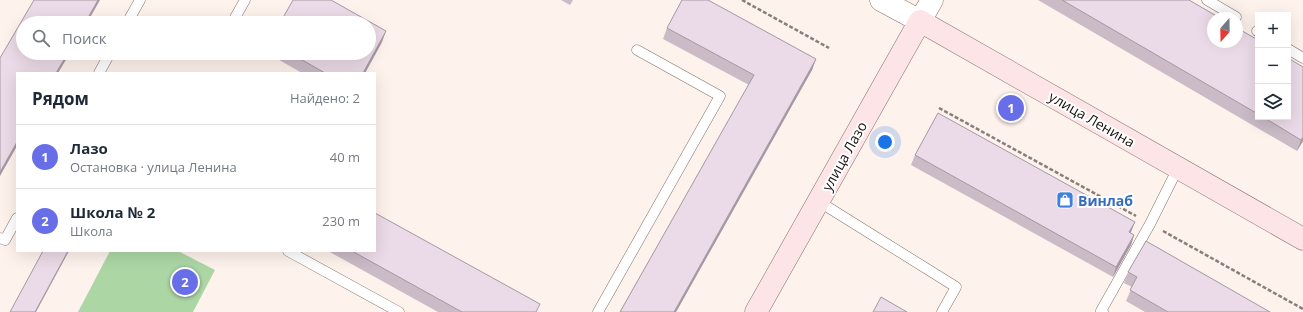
<!DOCTYPE html>
<html lang="ru">
<meta charset="utf-8">
<style>
:root{--surface:#fff;--page:#f2f2f3;--text:#1f2937;--muted:#747a83;--line:#e0e1e3;--accent:#686ee7}
body{margin:0;font-family:"Open Sans",sans-serif;background:var(--page);color:var(--text)}
.controls{position:absolute;right:12px;top:12px;display:grid;overflow:hidden;border-radius:0px;box-shadow:0 4px 16px #0002}
.controls button{width:36px;height:36px;display:grid;place-items:center;padding:0;border:0;border-bottom:1px solid var(--line);background:var(--surface);color:var(--text);font:20px sans-serif}
.compass{position:absolute;left:1207px;top:12px;width:36px;height:36px;border-radius:50%;background:var(--surface);box-shadow:0 4px 16px #0002;rotate:200deg}
.you{position:absolute;left:885px;top:142px;width:14px;height:14px;margin:-10px;border:3px solid #fff;border-radius:50%;background:#1a73e8;box-shadow:0 0 0 6px #1a73e833}
.badge{display:grid;place-items:center;width:26px;height:26px;border-radius:50%;background:var(--accent);color:#fff;font-size:13px;font-weight:700}
.pin{position:absolute;translate:-50% -50%;border:2px solid #fff;box-shadow:0 1px 4px #0006}
.list{margin:0;padding:0;list-style:none}
h2{display:flex;justify-content:space-between;align-items:center;height:52px;margin:0;padding:0 16px;font-size:17px}
h2 small{font-size:13px;font-weight:400;color:var(--muted)}
.list li{display:grid;grid-template-columns:26px 1fr auto;gap:12px;align-items:center;box-sizing:border-box;height:64px;padding:0 16px;border-top:1px solid var(--line)}
.list b{display:block;font-size:15px;white-space:nowrap}
.list p{margin:0;font-size:13px;white-space:nowrap;color:var(--muted)}
.list em{font-size:13px;font-style:normal;color:var(--muted)}
.icon{flex:none;width:22px;height:22px;fill:none;stroke:currentColor;stroke-width:2;stroke-linecap:round;stroke-linejoin:round}
.map{position:relative;flex:none;width:1303px;height:312px;overflow:hidden}
.search{position:absolute;background:var(--surface);box-shadow:0 4px 16px #0002;left:16px;top:16px;width:360px;height:44px;display:flex;align-items:center;gap:10px;box-sizing:border-box;padding:0 14px;border-radius:22px;color:var(--muted);font-size:15px}
.panel{position:absolute;background:var(--surface);box-shadow:0 4px 16px #0002;left:16px;top:72px;width:360px;height:180px;border-radius:0px}
.map>svg:first-child{display:block}
</style>
<div class="map">
<svg width="1303" height="312" viewBox="0 0 1303 312">
<rect width="100%" height="100%" fill="#fef2ec"/>
<polygon fill="#acd7a5" points="110,251 178,251 215,270 193,312 78,312"/>
<g fill="none" stroke-linecap="round" stroke-linejoin="round">
<g stroke="#84726a" stroke-width="11">
<g id="service">
<polyline points="1207,0 1236,17"/>
<polyline points="127,23 140,0"/>
<polyline points="232,23 245,0"/>
<polyline points="1257,31 1258,31"/>
<polyline points="1288,49 1303,58"/>
<polyline points="99,73 110,53"/>
<polyline points="818,201 956,287 942,312"/>
<polyline points="0,238 5,240 17,218"/>
<polyline points="288,251 399,312"/>
<polyline points="598,312 720,96 637,50"/>
<polyline points="1103,312 1101,311 1150,224 1178,168"/>
</g>
</g>
<g stroke="#84726a" stroke-width="23">
<polyline id="tertiary" points="881,0 920,21 932,0"/>
</g>
<g stroke="#84726a" stroke-width="23">
<polyline id="secondary" points="756,312 920,21 1303,239"/>
</g>
<g stroke="#887e7a" stroke-width="2.5" stroke-dasharray="4 2" stroke-linecap="butt">
<polyline points="742,0 829,48"/>
<polyline points="939,108 1136,216"/>
<polyline points="1163,231 1303,309"/>
</g>
<use href="#service" stroke="#fff" stroke-width="10"/>
<use href="#tertiary" stroke="#fff" stroke-width="22"/>
<use href="#secondary" stroke="#fde4e6" stroke-width="22"/>
</g>
<g fill="#cabbc7">
<polygon points="561,0 573,0 570,5"/>
<polygon points="1038,0 1189,0 1258,40 1258,117 1288,117 1303,141 1297,151"/>
<polygon points="667,28 816,59 812,70 676,312 620,312 749,85 663,39"/>
<polygon points="382,42 365,73 302,73 267,53 369,53"/>
<polygon points="915,155 1135,222 1130,233 1134,235 1131,245 1113,277 911,165"/>
<polygon points="328,251 375,251 537,312 438,312"/>
<polygon points="1128,272 1270,312 1145,312 1126,301 1132,287 1124,283"/>
</g>
<g fill="#a499a2">
<polygon points="98,0 100,0 87,23 85,23"/>
<polygon points="386,31 382,42 365,73 363,73"/>
<polygon points="68,53 70,53 58,73 56,73"/>
<polygon points="816,59 812,70 676,312 674,312"/>
<polygon points="1303,137 1303,141 1297,151 1301,140"/>
<polygon points="17,142 17,146 0,176 0,172"/>
<polygon points="1135,222 1131,232 1125,242 1129,232"/>
<polygon points="1134,235 1131,245 1113,277 1116,267"/>
<polygon points="68,251 69,251 36,312 35,312"/>
</g>
<g fill="#ebdae7" stroke="#a499a2">
<polygon points="34,0 98,0 85,23 23,23 23,53 68,53 56,73 17,73 17,142 0,172 0,58"/>
<polygon points="293,0 331,0 386,31 363,73 325,73 290,53 369,53 369,23 280,23"/>
<polygon points="682,0 708,0 816,59 674,312 620,312 754,75 667,28"/>
<polygon points="1062,0 1189,0 1220,18 1213,18 1213,42 1237,42 1237,28 1258,40 1258,114"/>
<polygon points="1288,58 1303,67 1303,137 1301,140 1263,117 1288,117"/>
<polygon points="938,113 1135,222 1129,232 1134,235 1116,267 915,155"/>
<polygon points="375,213 540,304 536,312 462,312 352,251 375,251"/>
<polygon points="1146,241 1270,312 1168,312 1130,290 1137,277 1128,272"/>
<polygon points="43,251 68,251 35,312 10,312"/>
<polygon points="881,297 907,312 873,312"/>
</g>
<defs>
<g id="shop-square" transform="scale(0.9)"><rect x="-9" y="-9" width="18" height="18" rx="4" fill="#3f7fe0" stroke="#fff"/><path d="M-5-2.5h2.3a2.7 3.5 0 0 1 5.4 0H5L5.5 6h-11ZM-1.5-2.5h3a1.5 2.3 0 0 0-3 0Z" fill="#fff"/></g>
</defs>
<g fill-rule="evenodd">
<use href="#shop-square" x="1065" y="200"/>
</g>
<g text-anchor="middle" dominant-baseline="central" stroke-width="4" stroke-linejoin="round" paint-order="stroke">
<g font-size="14" fill="#17100e" stroke="#fff">
<text transform="translate(1092 119) rotate(30)">улица Ленина</text>
<text transform="translate(844 156) rotate(-61)">улица Лазо</text>
</g>
<g font-size="14" font-weight="bold" fill="#366cbe" stroke="#fff" text-anchor="start">
<text x="1078" y="200">Винлаб</text>
</g>
</g>
</svg>
<div class="controls">
<button>+</button>
<button>−</button>
<button><svg class="icon" aria-label="layers" viewBox="0 0 24 24"><path d="M12 4l9 5-9 5-9-5zM3 14l9 5 9-5"/></svg></button>
</div>
<svg class="compass" viewBox="-18 -18 36 36"><path d="M0-13l5 13h-10z" fill="#e53935"/><path d="M0 13l5-13h-10z" fill="#747a83"/></svg>
<div class="you"></div>
<div class="pin badge" style="left:1011px;top:108px">1</div>
<div class="pin badge" style="left:185px;top:282px">2</div>
<div class="search"><svg class="icon" aria-label="search" viewBox="0 0 24 24"><circle cx="10" cy="10" r="6"/><path d="M15 15l6 6"/></svg>Поиск</div>
<section class="panel">
<h2>Рядом<small>Найдено: 2</small></h2>
<ul class="list">
<li><span class="badge">1</span><div><b>Лазо</b><p>Остановка · улица Ленина</p></div><em>40 m</em></li>
<li><span class="badge">2</span><div><b>Школа № 2</b><p>Школа</p></div><em>230 m</em></li>
</ul>
</section>
</div>
